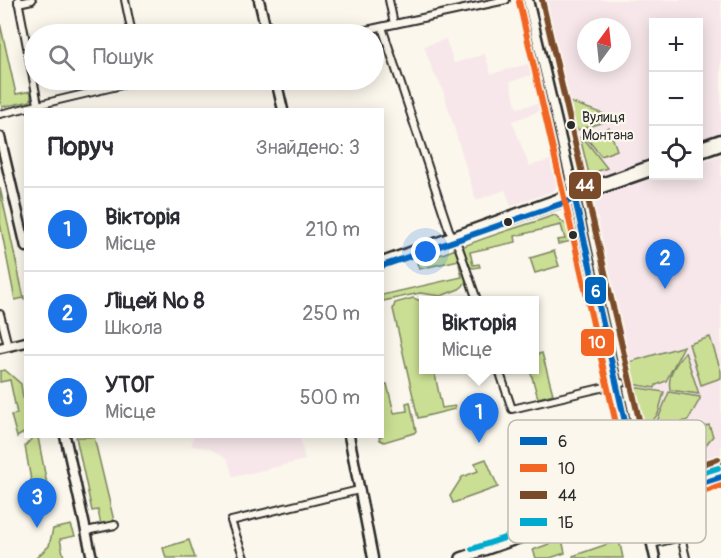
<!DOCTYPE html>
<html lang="uk">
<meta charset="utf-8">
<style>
:root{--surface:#fff;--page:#f7f7f7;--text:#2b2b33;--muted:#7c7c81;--line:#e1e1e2;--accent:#1a73e8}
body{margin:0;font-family:Pangolin,sans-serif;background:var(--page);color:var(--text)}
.controls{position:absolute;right:18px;top:18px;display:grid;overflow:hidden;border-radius:0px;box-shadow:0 3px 15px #0003}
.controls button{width:54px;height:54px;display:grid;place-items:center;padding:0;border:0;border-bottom:2px solid var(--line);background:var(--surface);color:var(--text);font:30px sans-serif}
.compass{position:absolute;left:577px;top:18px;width:54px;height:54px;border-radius:50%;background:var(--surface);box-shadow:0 3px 15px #0003;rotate:15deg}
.you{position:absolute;left:426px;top:252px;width:21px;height:21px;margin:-15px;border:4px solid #fff;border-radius:50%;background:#1a73e8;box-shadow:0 0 0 9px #1a73e833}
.badge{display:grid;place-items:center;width:39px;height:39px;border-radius:50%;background:var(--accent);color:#fff;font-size:20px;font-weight:700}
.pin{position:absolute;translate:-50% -50px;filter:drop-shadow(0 2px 3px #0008)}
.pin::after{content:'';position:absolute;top:32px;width:21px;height:18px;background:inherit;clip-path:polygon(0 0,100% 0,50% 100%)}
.popup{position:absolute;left:419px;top:296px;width:120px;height:78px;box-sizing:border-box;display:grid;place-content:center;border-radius:0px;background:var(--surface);filter:drop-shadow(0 2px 4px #0005);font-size:20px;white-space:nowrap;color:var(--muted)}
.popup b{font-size:22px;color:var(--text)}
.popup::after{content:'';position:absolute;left:50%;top:100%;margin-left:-12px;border:12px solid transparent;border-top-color:var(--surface)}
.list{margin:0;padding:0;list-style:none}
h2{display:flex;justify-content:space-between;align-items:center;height:78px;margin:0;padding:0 24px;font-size:26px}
h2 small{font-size:20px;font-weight:400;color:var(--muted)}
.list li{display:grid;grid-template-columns:39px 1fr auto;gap:18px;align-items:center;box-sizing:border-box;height:84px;padding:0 24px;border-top:2px solid var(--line)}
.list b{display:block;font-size:22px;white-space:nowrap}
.list p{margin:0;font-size:20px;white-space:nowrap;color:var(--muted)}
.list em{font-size:20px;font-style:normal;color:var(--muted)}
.icon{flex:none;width:33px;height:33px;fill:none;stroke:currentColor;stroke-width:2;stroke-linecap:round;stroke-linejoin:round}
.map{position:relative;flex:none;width:721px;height:558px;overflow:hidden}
.search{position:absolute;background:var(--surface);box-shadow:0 3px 15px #0003;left:24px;top:24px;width:360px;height:66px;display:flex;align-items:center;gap:15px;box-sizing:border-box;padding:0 21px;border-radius:33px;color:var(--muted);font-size:22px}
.panel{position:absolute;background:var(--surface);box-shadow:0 3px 15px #0003;left:24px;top:108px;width:360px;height:330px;border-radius:0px}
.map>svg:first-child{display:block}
</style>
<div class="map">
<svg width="721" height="558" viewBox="0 0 721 558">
<rect width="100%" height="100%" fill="#fbf7ec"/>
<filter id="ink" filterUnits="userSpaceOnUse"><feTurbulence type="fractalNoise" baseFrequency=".0167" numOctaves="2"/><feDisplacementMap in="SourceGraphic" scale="12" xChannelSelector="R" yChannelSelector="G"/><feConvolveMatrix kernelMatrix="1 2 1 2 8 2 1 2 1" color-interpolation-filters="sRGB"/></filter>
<g filter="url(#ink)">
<g fill="#f7e7ea" fill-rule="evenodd">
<path d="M 539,0 L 721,0 L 721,134 L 699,142 L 698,22 L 654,22 L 653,158 L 589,181 L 582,179 L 575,159 ZM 586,27 L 622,27 L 622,63 L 586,63 Z"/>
<polygon points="446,39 454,63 485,54 491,74 531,63 534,74 510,82 517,108 541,103 543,110 512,121 529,166 554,159 560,181 553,191 511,206 505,190 476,200 442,87 433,72 424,46"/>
<polygon points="721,155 721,460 655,482 648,477 585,202 654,176 698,176 699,159 704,162"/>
<polygon points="193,437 300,437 305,460 233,477 228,461 220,454 207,448 192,446"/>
</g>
<g fill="#cbdf94" stroke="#7b8560" stroke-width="1.5">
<polygon points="0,23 16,94 31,91 31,101 2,107 0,101"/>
<polygon points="567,101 604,114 607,121 578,130 573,124"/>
<polygon points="609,128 617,150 601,156 585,136"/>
<polygon points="582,136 607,168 589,174 580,137"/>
<polygon points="0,188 24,298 24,300 23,298 15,300 0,223"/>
<path d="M 555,215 L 574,232 L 576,240 L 558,244 L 557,240 L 565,239 L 561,225 L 515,236 L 516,242 L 470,252 L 473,265 L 479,264 L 480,267 L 473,268 L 470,267 L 462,247 C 493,234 524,226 555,215 Z"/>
<polygon points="456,249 459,260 419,269 417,263"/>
<polygon points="554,251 559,266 535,273 530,258"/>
<polygon points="462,263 467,279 463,286 459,289 441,296 420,293 383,301 382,295 462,277 459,264"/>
<polygon points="413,298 421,301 423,308 424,370 434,370 442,408 455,406 455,409 418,418 393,309 395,303"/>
<polygon points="710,337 721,371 721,378 701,385 689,344"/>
<polygon points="684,346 666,381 656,385 655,388 632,384 626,363"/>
<path d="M 685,352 L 699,394 L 670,390 C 667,374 676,364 685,352 Z"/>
<polygon points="542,353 553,394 538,398 530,370 534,370 535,355"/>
<polygon points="5,370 21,384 23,398 25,398 25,432 17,437 11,415 17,414 10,380 0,382 0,371"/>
<polygon points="387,384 394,413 407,411 406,403 410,402 416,431 414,433 384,442 380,440 379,437 382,436 383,385"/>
<polygon points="633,387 664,392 658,414 646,429"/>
<polygon points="669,392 700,397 700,399 688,420 682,422 684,427 649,439 647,431 658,419"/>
<polygon points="709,425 713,436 704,447 685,446 681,434"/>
<polygon points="33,437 38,437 49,495 41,500 37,498 33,492 25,446"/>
<polygon points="76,437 94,437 114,521 101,525 98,510 92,511"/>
<polygon points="486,459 498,487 453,503 450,496 462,477 478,471 475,463"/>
<polygon points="71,525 75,536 60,539 64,558 36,558 49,546 53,529"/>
<polygon points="562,539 565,553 550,558 536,558 533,550"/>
<polygon points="189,540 195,558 166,558 163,548"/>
<polygon points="616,541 620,544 623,558 574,558 573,556"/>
</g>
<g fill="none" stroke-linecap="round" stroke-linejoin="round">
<g stroke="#2b2b2b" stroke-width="10">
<g id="street">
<polyline points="18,0 38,104"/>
<polyline points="125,0 132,34"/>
<polyline points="389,0 394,24"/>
<polyline points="18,3 32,0"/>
<polyline points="382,27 449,230 459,248 477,300"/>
<polyline points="348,34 506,0"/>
<polyline points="0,114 143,80"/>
<polyline points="0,314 8,346"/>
<polyline points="499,370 512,409 622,383"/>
<polyline points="86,531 115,525"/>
<polyline points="656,543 681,537 686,558"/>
<polyline points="244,558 231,521 359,490"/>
</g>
</g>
<g stroke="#2b2b2b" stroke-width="13">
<g id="secondary">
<polyline points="259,0 267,34"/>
<polyline points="528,0 570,177 655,558"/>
<polyline points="276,80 283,110"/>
<polyline points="0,137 26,247"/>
<polyline points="698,147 721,139"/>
<polyline points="698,154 721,146"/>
<polyline points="507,221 654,170"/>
<polyline points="382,262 654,164"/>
<polyline points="0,348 26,342"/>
<polyline points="65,436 92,558"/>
<polyline points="349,436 373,558"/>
</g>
</g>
<g stroke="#2b2b2b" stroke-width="14">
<g id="primary">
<polyline points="627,506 721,477"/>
<polyline points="461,558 721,468"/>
</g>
</g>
<use href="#street" stroke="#fbf7ec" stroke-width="6"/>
<use href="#secondary" stroke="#fbf7ec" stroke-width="8"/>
<use href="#primary" stroke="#fbf7ec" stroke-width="9"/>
<g stroke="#fbf7ec" stroke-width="10">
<polyline id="bus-1" points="382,266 575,199 643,502 721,477"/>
</g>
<g stroke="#fbf7ec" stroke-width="10">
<polyline id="bus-2" points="519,2 635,506 639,510 645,511 721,486"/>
</g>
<g stroke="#fbf7ec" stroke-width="10">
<polyline id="bus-3" points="542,0 653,480 718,459"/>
</g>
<g stroke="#fbf7ec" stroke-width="10">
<polyline id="bus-4" points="472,549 624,497 718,468"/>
</g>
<use href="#bus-1" stroke="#0065bd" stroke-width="6"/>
<use href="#bus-2" stroke="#f26522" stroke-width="6"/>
<use href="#bus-3" stroke="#7a4b2a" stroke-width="6"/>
<use href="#bus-4" stroke="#00a9ce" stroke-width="6"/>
</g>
</g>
<g fill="#2b2b2b" stroke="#fbf7ec" stroke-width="2">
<circle cx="571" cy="125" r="5"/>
<circle cx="508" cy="222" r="5"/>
<circle cx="573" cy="235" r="5"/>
</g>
<g text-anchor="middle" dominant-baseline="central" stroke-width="4.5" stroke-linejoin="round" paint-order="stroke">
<g font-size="14" fill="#2b2b2b" stroke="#fbf7ec" text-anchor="start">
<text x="582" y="117">Вулиця<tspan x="582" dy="18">Монтана</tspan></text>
</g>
</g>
<rect x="508" y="420" width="198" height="123" rx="9" fill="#fbf7ec" stroke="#bdbab2" stroke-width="1.5"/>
<rect x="520" y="437" width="27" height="8" fill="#0065bd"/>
<rect x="520" y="464" width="27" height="8" fill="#f26522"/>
<rect x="520" y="491" width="27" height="8" fill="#7a4b2a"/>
<rect x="520" y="518" width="27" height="8" fill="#00a9ce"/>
<g font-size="16" fill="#2b2b2b">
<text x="558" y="447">6</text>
<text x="558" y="474">10</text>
<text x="558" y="501">44</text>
<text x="558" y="528">1Б</text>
</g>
<g stroke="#fbf7ec" stroke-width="2">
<rect x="568" y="171" width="34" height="29" rx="6" fill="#7a4b2a"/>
<rect x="584" y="276" width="23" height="29" rx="6" fill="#0065bd"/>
<rect x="580" y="328" width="35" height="29" rx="6" fill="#f26522"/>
</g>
<g font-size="16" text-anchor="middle" font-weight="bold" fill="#fff">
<text x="585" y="191">44</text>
<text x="596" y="297">6</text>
<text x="597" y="348">10</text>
</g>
</svg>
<div class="controls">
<button>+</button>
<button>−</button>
<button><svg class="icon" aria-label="locate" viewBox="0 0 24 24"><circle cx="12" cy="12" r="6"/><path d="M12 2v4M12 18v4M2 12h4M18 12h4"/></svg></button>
</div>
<svg class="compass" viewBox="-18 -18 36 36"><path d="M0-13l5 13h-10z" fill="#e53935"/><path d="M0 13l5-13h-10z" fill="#7c7c81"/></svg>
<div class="you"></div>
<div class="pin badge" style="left:479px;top:443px">1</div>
<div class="popup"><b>Вікторія</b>Місце</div>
<div class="pin badge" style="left:665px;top:289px">2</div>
<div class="pin badge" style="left:37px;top:528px">3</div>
<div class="search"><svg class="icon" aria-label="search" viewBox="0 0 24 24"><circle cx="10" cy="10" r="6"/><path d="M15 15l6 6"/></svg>Пошук</div>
<section class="panel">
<h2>Поруч<small>Знайдено: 3</small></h2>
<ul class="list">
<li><span class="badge">1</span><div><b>Вікторія</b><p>Місце</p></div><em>210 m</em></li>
<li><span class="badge">2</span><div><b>Ліцей № 8</b><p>Школа</p></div><em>250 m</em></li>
<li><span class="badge">3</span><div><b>УТОГ</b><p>Місце</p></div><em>500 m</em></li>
</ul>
</section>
</div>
